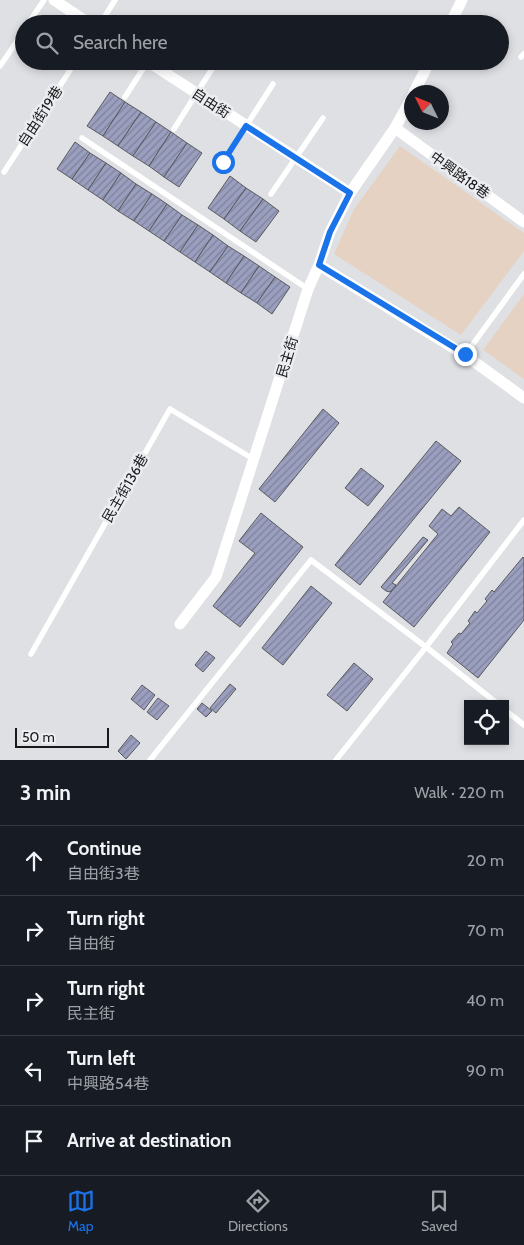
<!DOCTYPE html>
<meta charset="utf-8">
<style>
:root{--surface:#171b24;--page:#20242c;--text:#f1f3f6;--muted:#9ea1a6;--line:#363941;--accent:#1a73e8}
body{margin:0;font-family:Cabin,"Noto Sans TC",sans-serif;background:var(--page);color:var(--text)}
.controls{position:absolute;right:15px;bottom:15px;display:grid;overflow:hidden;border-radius:0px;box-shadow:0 2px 8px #0003}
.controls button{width:45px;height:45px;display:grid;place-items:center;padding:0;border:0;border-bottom:1px solid var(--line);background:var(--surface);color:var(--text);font:25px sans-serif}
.compass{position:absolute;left:404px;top:85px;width:45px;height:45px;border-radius:50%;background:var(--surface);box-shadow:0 2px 8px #0003;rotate:313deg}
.scale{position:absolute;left:15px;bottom:12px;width:94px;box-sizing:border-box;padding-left:5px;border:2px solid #19191a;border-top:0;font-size:14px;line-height:18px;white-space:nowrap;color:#19191a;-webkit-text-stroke:4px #ecedf1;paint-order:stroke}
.stop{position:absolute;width:15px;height:15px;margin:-11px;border:4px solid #1a73e8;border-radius:50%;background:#fff}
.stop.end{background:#1a73e8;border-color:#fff;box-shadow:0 1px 5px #0008}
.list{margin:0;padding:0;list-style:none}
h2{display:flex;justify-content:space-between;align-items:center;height:65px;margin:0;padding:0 20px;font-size:21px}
h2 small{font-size:16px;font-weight:400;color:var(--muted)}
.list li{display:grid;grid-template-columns:32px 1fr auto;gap:15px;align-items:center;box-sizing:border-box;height:70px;padding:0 20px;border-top:1px solid var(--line)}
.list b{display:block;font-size:19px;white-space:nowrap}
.list p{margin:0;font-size:16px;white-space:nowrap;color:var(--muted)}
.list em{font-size:16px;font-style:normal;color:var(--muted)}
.icon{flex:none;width:28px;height:28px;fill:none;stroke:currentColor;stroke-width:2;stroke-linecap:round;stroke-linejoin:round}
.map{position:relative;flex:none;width:524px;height:760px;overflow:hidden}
.search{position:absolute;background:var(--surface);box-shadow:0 2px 8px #0003;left:15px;right:15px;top:15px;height:55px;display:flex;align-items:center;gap:12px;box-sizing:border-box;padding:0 18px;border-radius:28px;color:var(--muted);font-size:19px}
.sheet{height:415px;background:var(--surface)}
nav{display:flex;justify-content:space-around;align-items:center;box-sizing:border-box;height:70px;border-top:1px solid var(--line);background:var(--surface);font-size:14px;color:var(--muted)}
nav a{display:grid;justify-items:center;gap:2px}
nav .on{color:var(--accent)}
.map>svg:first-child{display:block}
</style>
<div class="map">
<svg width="524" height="760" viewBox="0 0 524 760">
<defs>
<pattern id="building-hatch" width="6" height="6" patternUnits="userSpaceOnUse" patternTransform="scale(1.25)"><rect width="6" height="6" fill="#9b9fbf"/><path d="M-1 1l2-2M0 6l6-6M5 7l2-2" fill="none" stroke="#7e819a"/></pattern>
</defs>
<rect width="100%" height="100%" fill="#dfe0e4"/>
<g fill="#e5d2c3">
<polygon points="400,146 524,233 524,251 461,335 334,254 354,209"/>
<polygon points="524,294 524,379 483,350"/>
</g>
<g fill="url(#building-hatch)" stroke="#59595d">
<polygon points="110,92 125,102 103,136 87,126"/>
<polygon points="125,102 141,112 118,146 103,136"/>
<polygon points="141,112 156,122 133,156 118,146"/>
<polygon points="156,122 171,132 149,166 133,156"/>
<polygon points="171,132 187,143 164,177 149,166"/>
<polygon points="75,142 90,153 72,179 57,169"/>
<polygon points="187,143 202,153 179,187 164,177"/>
<polygon points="90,153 106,163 88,190 72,179"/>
<polygon points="106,163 121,173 103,200 88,190"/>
<polygon points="121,173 136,184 118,211 103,200"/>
<polygon points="230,176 246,188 224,219 208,208"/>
<polygon points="136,184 152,194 134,221 118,211"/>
<polygon points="246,188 263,199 240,231 224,219"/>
<polygon points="152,194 167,204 149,231 134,221"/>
<polygon points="263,199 279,211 256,242 240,231"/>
<polygon points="167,204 182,215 164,241 149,231"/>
<polygon points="182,215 198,225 180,252 164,241"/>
<polygon points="198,225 213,235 195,262 180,252"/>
<polygon points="213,235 228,246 210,272 195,262"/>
<polygon points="228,246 244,256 226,283 210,272"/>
<polygon points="244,256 259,266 241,293 226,283"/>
<polygon points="259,266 275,277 257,303 241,293"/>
<polygon points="275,277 290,287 272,314 257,303"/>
<polygon points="323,409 339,423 275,502 259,489"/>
<polygon points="436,441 461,461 360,585 335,565"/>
<polygon points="361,468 384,486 368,506 345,488"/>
<polygon points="459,507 490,532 414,627 383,602 438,534 429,526 442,509 451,516"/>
<polygon points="261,513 303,547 240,627 213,606 255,553 239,541"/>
<polygon points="423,537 428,540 392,583 396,585 390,592 386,591 381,587"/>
<polygon points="523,557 524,558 524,620 478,678 447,653 453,644 451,642 459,633 461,634 470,623 468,621 475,611 477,613 487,601 485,599 492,590 494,592"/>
<polygon points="311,586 332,603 283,665 262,648"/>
<polygon points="206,651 215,658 203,672 195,665"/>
<polygon points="354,663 373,679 347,711 327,695"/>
<polygon points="230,684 236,689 216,713 210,708"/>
<polygon points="142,685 155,695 144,710 131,699"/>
<polygon points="158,698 169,706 157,720 147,712"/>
<polygon points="202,703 212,711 206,717 197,709"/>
<polygon points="131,735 140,743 126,759 118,751"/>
</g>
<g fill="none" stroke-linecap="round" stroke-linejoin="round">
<g stroke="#fff" stroke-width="5.5">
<polyline points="28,24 44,0"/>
<polyline points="100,24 115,0"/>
<polyline points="173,24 174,22"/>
<polyline points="521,57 524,54"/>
<polyline points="0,66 24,31"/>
<polyline points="125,97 148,61"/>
<polyline points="174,129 217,61"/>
<polyline points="82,138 308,289"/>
<polyline points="223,162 273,84"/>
<polyline points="4,172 76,61"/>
<polyline points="271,194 323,118"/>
<polyline points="465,355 524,274"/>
<polyline points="31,654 170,409 255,460"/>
<polyline points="505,710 524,725"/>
<polyline points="150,760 311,560 426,647 524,520"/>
<polyline points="336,760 426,647 498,704"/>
</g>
<g stroke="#fff" stroke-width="11">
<polyline points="54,0 90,24"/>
<polyline points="450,24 462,0"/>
<polyline points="147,61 350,193"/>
<polyline points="414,92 430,61"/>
<polyline points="395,128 524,222"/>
<polyline points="319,265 465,355 524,398"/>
<polyline points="180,624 216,577 308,289 319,265 330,232 350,193 395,128 412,97"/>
</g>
</g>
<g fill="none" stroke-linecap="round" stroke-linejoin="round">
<polyline stroke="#1a73e8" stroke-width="6" points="223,162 246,126 350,193 330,232 319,265 465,354"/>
</g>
<g text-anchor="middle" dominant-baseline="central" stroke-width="5" stroke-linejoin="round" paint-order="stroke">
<g font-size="14" fill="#19191a" stroke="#ecedf1">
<text transform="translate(211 103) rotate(33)">自由街</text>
<text transform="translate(40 116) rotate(-57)">自由街19巷</text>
<text transform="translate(460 175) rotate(36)">中興路18巷</text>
<text transform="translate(287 357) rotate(-73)">民主街</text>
<text transform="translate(125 488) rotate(-60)">民主街136巷</text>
</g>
</g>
</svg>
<div class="controls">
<button><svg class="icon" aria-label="locate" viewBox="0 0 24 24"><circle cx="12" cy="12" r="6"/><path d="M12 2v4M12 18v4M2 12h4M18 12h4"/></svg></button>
</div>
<svg class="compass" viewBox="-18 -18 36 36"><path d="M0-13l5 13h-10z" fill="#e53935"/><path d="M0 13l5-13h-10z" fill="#9ea1a6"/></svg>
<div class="scale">50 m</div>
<div class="stop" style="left:223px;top:162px"></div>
<div class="stop end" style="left:465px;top:354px"></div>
<div class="search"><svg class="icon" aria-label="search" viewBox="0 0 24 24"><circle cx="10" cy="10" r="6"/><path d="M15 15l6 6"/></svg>Search here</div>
</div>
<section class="sheet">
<h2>3 min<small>Walk · 220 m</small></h2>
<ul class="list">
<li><svg class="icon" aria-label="ahead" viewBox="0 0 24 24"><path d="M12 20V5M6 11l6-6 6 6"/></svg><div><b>Continue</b><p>自由街3巷</p></div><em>20 m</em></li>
<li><svg class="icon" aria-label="right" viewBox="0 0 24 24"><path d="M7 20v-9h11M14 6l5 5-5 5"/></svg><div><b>Turn right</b><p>自由街</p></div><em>70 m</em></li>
<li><svg class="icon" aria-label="right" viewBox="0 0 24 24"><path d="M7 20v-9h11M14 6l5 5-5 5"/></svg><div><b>Turn right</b><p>民主街</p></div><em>40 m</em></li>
<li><svg class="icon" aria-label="left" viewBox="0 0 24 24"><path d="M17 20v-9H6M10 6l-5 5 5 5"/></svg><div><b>Turn left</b><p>中興路54巷</p></div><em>90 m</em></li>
<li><svg class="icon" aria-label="arrive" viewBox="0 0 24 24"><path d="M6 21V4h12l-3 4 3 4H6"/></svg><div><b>Arrive at destination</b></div></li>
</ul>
</section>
<nav>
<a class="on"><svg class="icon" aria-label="map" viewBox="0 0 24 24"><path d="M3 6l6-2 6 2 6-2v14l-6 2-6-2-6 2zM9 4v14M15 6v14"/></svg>Map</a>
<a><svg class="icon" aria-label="directions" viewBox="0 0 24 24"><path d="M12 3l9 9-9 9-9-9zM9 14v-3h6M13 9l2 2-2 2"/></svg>Directions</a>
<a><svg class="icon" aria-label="saved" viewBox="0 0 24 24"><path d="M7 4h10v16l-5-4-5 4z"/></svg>Saved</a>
</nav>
